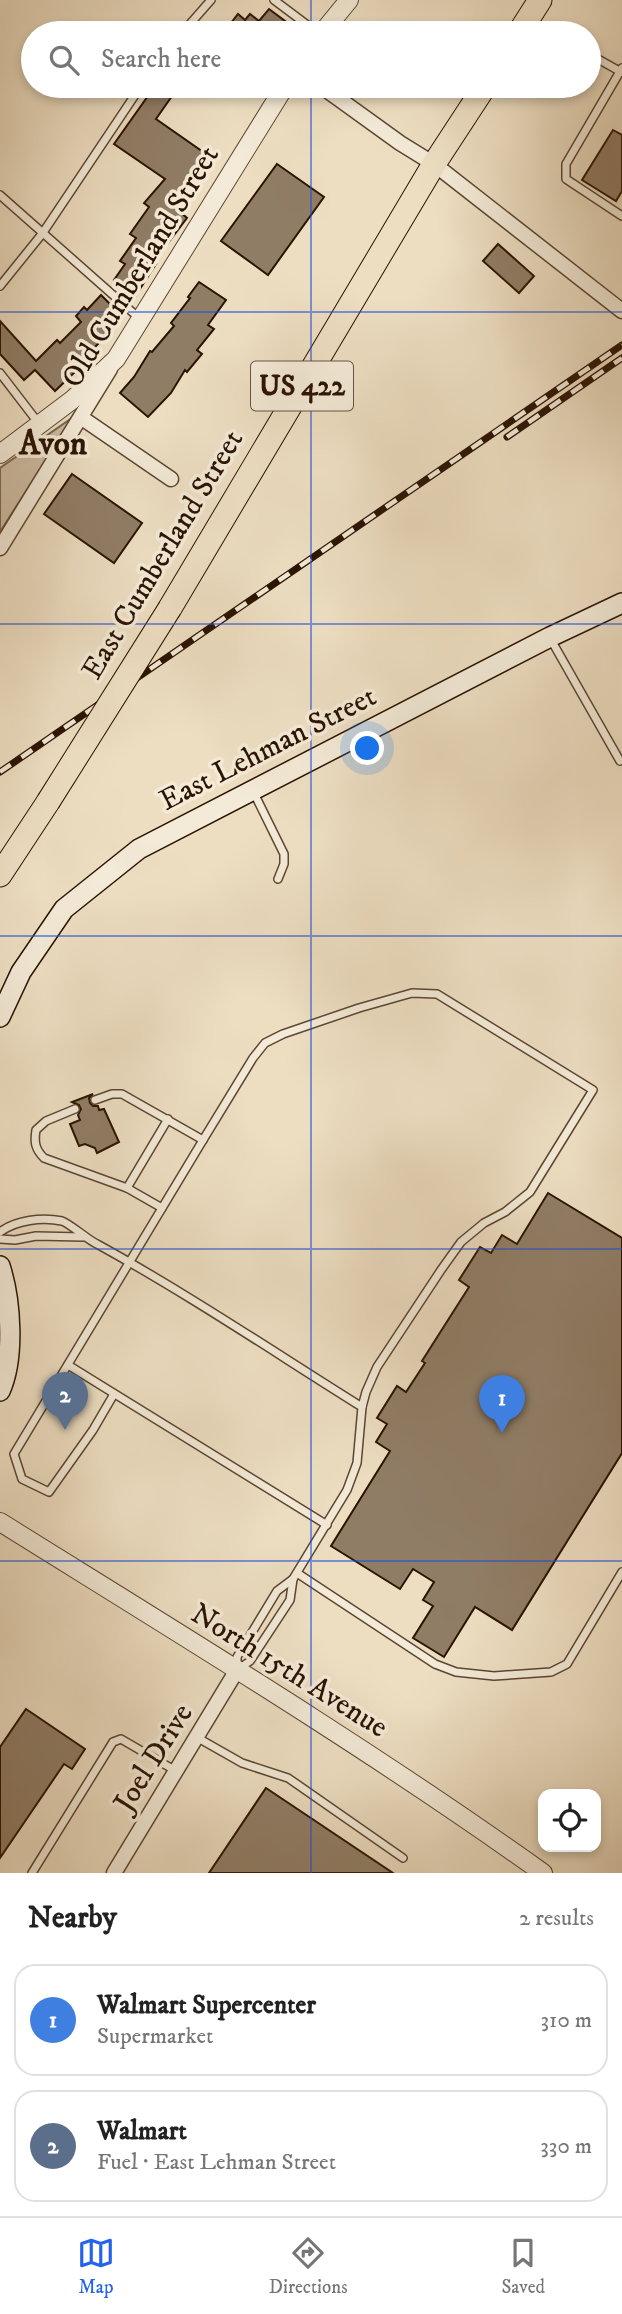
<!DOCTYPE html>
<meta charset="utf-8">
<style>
:root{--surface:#fff;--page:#f6f6f6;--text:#222;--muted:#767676;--line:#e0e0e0;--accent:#2563eb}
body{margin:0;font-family:"IM FELL DW Pica",serif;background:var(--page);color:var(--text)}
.controls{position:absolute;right:21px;bottom:21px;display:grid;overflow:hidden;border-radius:14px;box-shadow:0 4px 10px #0003}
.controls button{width:63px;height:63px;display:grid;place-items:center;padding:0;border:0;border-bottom:2px solid var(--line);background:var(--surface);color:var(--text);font:35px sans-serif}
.you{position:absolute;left:368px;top:749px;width:24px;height:24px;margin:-18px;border:5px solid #fff;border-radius:50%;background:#1a73e8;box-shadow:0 0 0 10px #1a73e833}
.badge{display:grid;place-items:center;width:46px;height:46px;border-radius:50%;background:var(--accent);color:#fff;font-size:23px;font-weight:700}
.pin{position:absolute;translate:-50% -58px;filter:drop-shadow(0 2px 4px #0008)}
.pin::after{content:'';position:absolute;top:37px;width:24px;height:21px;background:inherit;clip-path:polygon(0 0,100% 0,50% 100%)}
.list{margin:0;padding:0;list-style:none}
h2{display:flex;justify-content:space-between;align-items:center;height:91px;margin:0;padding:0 28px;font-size:30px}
h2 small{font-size:23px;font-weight:400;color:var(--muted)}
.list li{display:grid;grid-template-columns:46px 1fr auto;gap:21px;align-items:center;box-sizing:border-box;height:112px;margin:0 14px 14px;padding:0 14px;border:2px solid var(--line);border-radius:21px}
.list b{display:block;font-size:26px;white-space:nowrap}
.list p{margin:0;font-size:23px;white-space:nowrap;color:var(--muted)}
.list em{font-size:23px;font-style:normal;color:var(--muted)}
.icon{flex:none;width:38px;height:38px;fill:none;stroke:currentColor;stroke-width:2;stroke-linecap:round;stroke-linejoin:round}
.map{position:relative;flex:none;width:622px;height:1873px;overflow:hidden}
.search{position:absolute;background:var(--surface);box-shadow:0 4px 10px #0003;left:21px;right:21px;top:21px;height:77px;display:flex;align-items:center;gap:18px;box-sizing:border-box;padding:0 24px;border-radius:38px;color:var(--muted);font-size:26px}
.sheet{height:343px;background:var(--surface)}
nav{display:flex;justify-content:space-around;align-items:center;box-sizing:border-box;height:98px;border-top:2px solid var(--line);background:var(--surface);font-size:19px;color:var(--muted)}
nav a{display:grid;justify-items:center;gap:4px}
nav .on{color:var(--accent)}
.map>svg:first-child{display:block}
</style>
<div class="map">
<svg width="622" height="1873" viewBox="0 0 622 1873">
<rect width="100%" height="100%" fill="#eddec2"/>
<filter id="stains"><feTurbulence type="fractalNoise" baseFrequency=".00286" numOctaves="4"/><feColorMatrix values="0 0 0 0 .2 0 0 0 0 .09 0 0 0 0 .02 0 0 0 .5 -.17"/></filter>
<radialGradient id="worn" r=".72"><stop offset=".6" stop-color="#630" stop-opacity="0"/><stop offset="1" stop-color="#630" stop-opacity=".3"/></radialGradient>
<polygon fill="#ccbba1" stroke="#7c6752" stroke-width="2" points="72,418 72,419 0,532 0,468"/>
<g fill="#907d66" stroke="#2b1302" stroke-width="2">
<polygon points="269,9 289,24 282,33 234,33 227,28 238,14 245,20 250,14 259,21"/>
<polygon points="155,86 179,86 156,119 206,154 171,204 187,218 153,263 156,264 136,295 114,280 125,264 120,261 136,238 130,234 149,207 144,203 165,179 114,144"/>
<polygon points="613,130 622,135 622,191 616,201 582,180"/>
<polygon points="277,164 324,197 268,275 221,241"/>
<polygon points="498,244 534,276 519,293 483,261"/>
<polygon points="199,282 226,300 208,325 214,329 197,350 202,354 187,372 185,370 171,393 148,417 120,393 134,377 150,351 152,352 174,326 171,323 190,298 188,297"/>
<polygon points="101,295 119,313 105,327 110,332 88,354 93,358 81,371 78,369 55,391 35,370 24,380 0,354 0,321 36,361 57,340 60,343 81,322 76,316 84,307 87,310"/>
<polygon points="72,474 142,523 114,563 44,514"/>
<polygon points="93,1094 89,1098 90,1103 93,1106 98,1106 99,1110 104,1109 119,1142 97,1153 95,1148 85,1144 79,1146 70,1124 80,1120 78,1115 81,1109 79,1105 72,1102"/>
<polygon points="548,1193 622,1238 622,1453 512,1630 475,1607 444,1657 413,1638 433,1606 423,1600 434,1582 413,1569 400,1589 331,1546 390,1451 376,1442 387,1424 377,1418 397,1386 406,1392 425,1363 422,1361 469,1287 459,1280 480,1247 491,1253 502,1235 517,1244"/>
<polygon points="26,1709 85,1749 72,1769 64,1764 0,1858 0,1747"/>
<polygon points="266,1788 393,1873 209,1873"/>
</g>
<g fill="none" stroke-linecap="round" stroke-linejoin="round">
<g stroke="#5c4632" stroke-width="10">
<g id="service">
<polyline points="274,0 318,33"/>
<polyline points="531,22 552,33"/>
<polyline points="182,33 211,0"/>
<polyline points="589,54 621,72"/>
<polyline points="622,68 566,164 566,179 622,216"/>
<polyline points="0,195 139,318"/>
<polyline points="0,286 42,234 141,86"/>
<polyline points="0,373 40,425"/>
<polyline points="550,638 620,761"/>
<polyline points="253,791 284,854 284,864 278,879"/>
<polyline points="95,1100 112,1094 122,1094 203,1140"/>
<path d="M 75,1109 L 46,1121 L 36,1130 C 34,1142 35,1149 44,1158 L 127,1188 L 162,1208"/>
<polyline points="127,1188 168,1119"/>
<path d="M 0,1232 C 16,1220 42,1217 62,1221 C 69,1223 88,1240 97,1244 C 188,1294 274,1352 362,1407"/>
<polyline points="0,1239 15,1240 36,1236 83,1237"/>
<polyline points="68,1365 327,1525"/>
<polyline points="114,1394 93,1430 49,1492 22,1479 14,1454 203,1140 253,1058 265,1043 283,1034 359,1008 412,993 437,994 593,1090 530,1192 505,1212 484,1223 461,1242 441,1270 377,1367 366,1392 362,1407 357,1463 347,1490 293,1579 290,1600 250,1661 240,1668"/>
<polyline points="297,1573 435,1664 456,1672 494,1676 551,1672 567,1664 622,1572"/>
<polyline points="237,1669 237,1657 277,1591 293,1579"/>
<polyline points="198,1738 242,1763 288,1778 403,1858"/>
<polyline points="32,1873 113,1742 121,1739 176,1771"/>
</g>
</g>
<g stroke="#5c4632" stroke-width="17">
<g id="minor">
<polyline points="321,86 400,143 434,164 622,311"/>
<polyline points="82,418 171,479"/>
<polyline points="0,548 110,369"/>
<polyline points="114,1873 237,1670"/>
</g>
</g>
<g stroke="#5c4632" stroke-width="20">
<g id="tertiary">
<polyline points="322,33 349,0"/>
<polyline points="0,454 72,400 116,359 285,86"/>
<path d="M 0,1522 C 183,1636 368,1748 543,1873"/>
</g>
</g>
<g stroke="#2b1302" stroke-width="22">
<g id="secondary">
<polyline points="0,1017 21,972 64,909 139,849 550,637 622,603"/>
<path d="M 0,1266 C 11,1300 15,1358 0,1391"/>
</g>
</g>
<g stroke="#2b1302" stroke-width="25">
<g id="trunk">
<polyline points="519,33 540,0"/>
<polyline points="170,608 434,164 485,86"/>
<polyline points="0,875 48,802"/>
</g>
</g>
<use href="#service" stroke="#f3ead7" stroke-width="7"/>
<use href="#minor" stroke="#f3ead7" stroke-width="14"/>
<use href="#tertiary" stroke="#f3ead7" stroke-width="18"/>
<use href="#secondary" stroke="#f3ead7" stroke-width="19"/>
<use href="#trunk" stroke="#eddec2" stroke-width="23"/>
<g stroke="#2b1302" stroke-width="7">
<g id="rail">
<polyline points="507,437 622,358"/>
<polyline points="0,772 622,345"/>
</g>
</g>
<use href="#rail" stroke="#f3ead7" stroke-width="4.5" stroke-dasharray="13" stroke-linecap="butt"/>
<g stroke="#2b1302" stroke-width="25" stroke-linecap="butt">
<polyline id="trunk-bridge" points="48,802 170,608"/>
</g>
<use href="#trunk-bridge" stroke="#eddec2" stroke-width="23"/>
</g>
<path fill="none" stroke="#1d4ed8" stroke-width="2" stroke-opacity="0.55" d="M 311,0 L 311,33M 311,86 L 311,1873M 0,312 L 622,312M 0,624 L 622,624M 0,936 L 622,936M 0,1249 L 622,1249M 0,1561 L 622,1561"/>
<g text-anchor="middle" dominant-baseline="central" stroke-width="7" stroke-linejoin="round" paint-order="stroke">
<rect fill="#f3ead7" stroke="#675442" stroke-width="2" x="251" y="361.5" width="102" height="49" rx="5"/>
<g font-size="28" font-weight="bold" fill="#2b1302">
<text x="302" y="386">US 422</text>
</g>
<g font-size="30" fill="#2b1302" stroke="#f3ead7">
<text transform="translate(141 267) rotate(-59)">Old Cumberland Street</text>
<text transform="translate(163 555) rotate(-59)">East Cumberland Street</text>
<text transform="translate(268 749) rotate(-27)">East Lehman Street</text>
<text transform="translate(289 1671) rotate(32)">North 15th Avenue</text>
<text transform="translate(154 1758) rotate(-58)">Joel Drive</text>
</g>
<g font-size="33" font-weight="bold" fill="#2b1302" stroke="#f3ead7">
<text x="53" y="444">Avon</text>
</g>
</g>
<rect width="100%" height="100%" filter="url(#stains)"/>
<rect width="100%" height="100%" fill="url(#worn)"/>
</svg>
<div class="controls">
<button><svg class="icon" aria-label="locate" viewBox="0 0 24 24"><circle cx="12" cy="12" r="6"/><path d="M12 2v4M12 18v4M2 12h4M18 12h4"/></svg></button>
</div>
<div class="you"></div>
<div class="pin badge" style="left:502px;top:1433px;background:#3f7fe0">1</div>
<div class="pin badge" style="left:65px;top:1430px;background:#5c6f8a">2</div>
<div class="search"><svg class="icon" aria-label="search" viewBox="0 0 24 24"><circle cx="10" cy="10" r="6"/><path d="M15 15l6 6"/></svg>Search here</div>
</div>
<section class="sheet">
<h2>Nearby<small>2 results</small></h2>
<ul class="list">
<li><span class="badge" style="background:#3f7fe0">1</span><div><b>Walmart Supercenter</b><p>Supermarket</p></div><em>310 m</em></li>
<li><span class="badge" style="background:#5c6f8a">2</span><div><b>Walmart</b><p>Fuel · East Lehman Street</p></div><em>330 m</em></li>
</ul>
</section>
<nav>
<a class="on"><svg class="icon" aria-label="map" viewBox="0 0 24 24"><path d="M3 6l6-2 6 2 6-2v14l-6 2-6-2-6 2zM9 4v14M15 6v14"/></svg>Map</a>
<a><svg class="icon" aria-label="directions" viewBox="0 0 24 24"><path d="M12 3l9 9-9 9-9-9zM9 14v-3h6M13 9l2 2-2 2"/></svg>Directions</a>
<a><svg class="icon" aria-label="saved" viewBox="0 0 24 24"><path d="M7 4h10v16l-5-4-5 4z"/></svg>Saved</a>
</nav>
